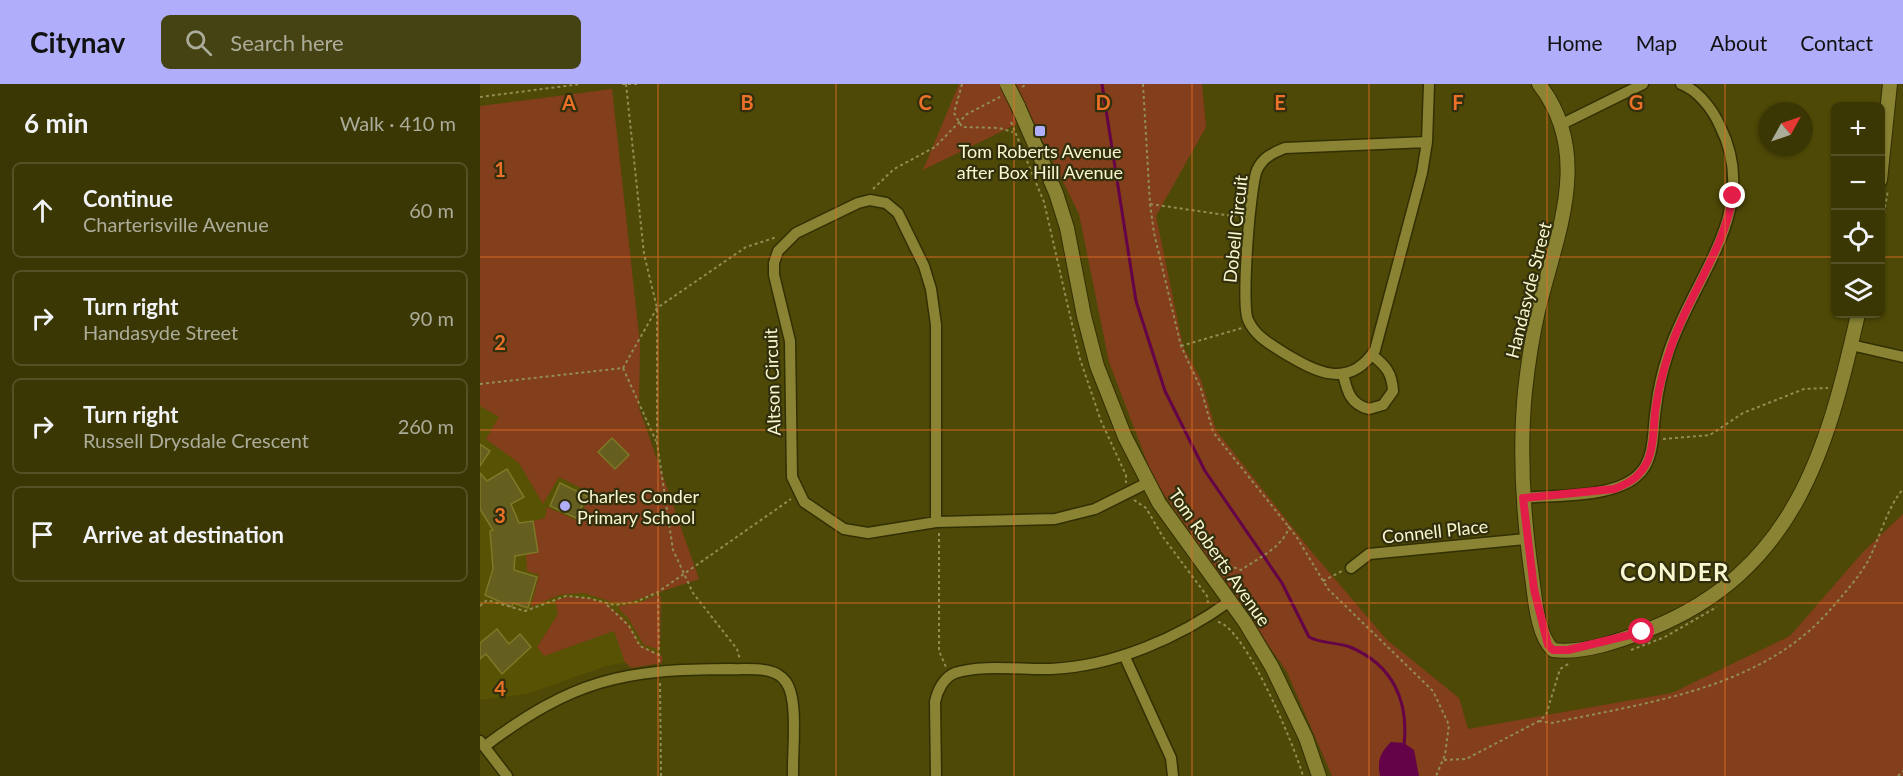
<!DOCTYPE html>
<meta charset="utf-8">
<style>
:root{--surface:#3a3704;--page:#454213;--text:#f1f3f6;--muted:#abac9a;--line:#545126;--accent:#b0aefa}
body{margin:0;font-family:Lato,sans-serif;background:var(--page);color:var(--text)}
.controls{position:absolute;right:18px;top:18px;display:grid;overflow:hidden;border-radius:9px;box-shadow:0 2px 4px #0004}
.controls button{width:54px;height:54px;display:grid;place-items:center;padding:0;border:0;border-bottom:2px solid var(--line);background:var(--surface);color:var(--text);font:30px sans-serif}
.compass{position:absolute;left:1279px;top:18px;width:54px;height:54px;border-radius:50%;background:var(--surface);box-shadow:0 2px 4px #0004;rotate:50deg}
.stop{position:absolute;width:18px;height:18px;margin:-14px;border:4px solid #e11d48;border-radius:50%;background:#fff}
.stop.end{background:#e11d48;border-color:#fff;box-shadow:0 2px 6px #0008}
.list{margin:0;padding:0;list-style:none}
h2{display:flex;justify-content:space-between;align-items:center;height:78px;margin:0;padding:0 24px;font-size:26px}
h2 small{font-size:20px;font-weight:400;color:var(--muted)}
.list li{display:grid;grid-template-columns:39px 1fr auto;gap:18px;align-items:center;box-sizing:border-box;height:96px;margin:0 12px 12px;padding:0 12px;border:2px solid var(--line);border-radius:9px}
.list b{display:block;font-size:22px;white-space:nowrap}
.list p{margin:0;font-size:20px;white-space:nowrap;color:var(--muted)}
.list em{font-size:20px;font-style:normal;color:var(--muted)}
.icon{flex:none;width:33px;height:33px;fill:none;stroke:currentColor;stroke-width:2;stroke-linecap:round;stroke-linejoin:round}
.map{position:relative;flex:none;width:1423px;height:692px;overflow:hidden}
header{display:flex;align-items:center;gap:36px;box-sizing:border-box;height:84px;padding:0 30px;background:var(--accent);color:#111}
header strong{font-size:28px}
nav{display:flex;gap:33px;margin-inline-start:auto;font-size:21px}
.search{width:420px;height:54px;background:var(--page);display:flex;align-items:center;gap:15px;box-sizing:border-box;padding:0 21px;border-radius:9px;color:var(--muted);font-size:22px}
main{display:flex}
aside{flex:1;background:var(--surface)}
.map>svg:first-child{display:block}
</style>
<header>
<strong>Citynav</strong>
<div class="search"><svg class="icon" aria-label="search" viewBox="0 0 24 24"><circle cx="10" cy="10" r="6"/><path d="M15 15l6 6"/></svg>Search here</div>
<nav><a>Home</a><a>Map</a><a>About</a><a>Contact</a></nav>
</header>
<main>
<aside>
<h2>6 min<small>Walk · 410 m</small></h2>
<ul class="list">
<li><svg class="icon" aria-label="ahead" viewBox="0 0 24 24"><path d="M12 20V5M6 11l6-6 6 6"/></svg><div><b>Continue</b><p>Charterisville Avenue</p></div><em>60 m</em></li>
<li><svg class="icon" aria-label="right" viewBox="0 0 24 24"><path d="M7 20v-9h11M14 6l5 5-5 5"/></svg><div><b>Turn right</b><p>Handasyde Street</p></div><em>90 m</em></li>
<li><svg class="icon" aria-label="right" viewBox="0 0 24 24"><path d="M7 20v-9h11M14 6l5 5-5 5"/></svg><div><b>Turn right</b><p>Russell Drysdale Crescent</p></div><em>260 m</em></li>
<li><svg class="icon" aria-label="arrive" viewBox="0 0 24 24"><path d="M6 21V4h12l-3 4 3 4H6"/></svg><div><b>Arrive at destination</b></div></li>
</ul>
</aside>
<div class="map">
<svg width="1423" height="692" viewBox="0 0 1423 692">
<rect width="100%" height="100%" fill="#4e4906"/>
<polygon fill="#575204" points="0,311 109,313 179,484 179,573 126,582 47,610 0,616"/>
<g fill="#833e1b">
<polygon points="479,0 722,0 726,43 676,132 703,262 721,296 736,346 831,467 907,556 979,614 988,645 1192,609 1310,552 1383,468 1423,430 1423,692 852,692 807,588 674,396 629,278 599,130 551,33 443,86"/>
<polygon points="132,5 160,260 159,324 219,495 150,518 132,518 104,509 79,511 51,523 59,491 47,487 46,470 56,469 54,437 65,434 67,423 98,437 111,409 79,393 63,420 39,379 6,355 19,333 0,322 0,22"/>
<polygon points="176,511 181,513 180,566 164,561 148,534 138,524 139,522 159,519"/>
<polygon points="87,513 110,514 127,520 146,536 161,561 182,572 182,579 151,584 145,578 134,547 64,572 57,563 78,530 75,516"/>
</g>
<path fill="#640347" d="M 911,658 L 924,659 L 934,666 L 939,692 L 900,692 C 897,676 900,669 911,658 Z"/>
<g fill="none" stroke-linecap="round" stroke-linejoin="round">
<path stroke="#640347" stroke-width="3" d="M 622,0 L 656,217 L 685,307 L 725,387 L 802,499 L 829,553 C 842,560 856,558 870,563 C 913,581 929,617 924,661"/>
</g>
<g fill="#645f1f" stroke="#7e7827" stroke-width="1.5">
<polygon points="132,354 149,371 135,385 118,368"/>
<polygon points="0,360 10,367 0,382"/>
<polygon points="27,385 44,413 31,420 39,439 53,437 58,468 35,472 34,486 57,493 48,524 33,519 32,523 5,511 13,485 10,447 13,446 0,425 0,389 7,397"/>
<polygon points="80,399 107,412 96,434 70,422"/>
<polygon points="17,545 29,560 40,550 51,563 22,590 6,570 0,575 0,559"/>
</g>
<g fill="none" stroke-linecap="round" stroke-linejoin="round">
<g stroke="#322f03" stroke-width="13">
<g id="minor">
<polyline points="1080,41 1163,0"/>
<path d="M 947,58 L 805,64 C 793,69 783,73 777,86 C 770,102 761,221 768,236 C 775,252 790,260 804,269 C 836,288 869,306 895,266 L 942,89 L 947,58 L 949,0"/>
<polyline points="1371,261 1423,273"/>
<path d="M 863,290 C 867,307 870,320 889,325 L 903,321 L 913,307 C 912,289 906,282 892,271"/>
<path d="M 1043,414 C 1075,411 1133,414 1157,392 C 1176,376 1172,347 1176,324 C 1178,305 1183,285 1189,267 C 1214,191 1282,126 1240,42 C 1233,26 1218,6 1201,0"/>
<polyline points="456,438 456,241 451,205 444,182 418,129 406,119 390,116 378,119 316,149 298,167 294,179 294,191 310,257 312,393 324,418 364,445 388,449 456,438 575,435 615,425 667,399"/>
<polyline points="871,484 889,470 1046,455"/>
<polyline points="644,571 691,674 693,692"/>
<polyline points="0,657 27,692"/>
<path d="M 5,662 C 93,596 142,585 251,585 C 268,586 294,581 306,598 C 319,616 312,669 313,692"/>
<path d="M 456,692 L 455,618 C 457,607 464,593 475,589 C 501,580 543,586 571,585 C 634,582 699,554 750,517"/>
</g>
</g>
<g stroke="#322f03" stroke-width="16">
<g id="tertiary">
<path d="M 1059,0 C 1114,71 1076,151 1058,227 C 1052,253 1048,280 1045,307 C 1039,370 1043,431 1052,493 C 1055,514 1057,551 1073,566 C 1104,570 1142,556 1170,545 C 1314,487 1347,368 1378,230"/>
<polyline points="538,22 576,109 587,144 604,232 617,282 645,353 679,419 765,538 792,583 826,654 839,692"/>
<polyline points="1400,96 1410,0"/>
</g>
</g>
<g stroke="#918d55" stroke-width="2" stroke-dasharray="3 3" stroke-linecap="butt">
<polyline points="142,0 158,0"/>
<polyline points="146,0 164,170 177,224 177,359 193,466 213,509 257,565 260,576"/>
<polyline points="482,0 474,29 482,43 519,44 533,48"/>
<polyline points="663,0 670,120 674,149 701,262 721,305 733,348 816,452 848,505 953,607 969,641 965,671 956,692"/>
<polyline points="542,3 547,0"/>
<polyline points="0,13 101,0"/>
<polyline points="531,38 564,118 600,275 621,337 646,391 646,399"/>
<polyline points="393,105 414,85 455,63 487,30 520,13"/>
<polyline points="670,120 759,133"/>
<polyline points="1400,153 1408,106"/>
<polyline points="701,262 762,244"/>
<polyline points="143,284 177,224 266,163 297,153"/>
<polyline points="0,300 143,284 176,357"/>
<polyline points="1183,355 1230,351 1263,329 1324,305 1348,304"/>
<polyline points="654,416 666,424 683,453 727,512 728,519"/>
<polyline points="459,449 459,567 466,583"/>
<path d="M 737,477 L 761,486 C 777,475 805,462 809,442"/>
<polyline points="843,497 862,487"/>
<polyline points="178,509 179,578"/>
<polyline points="127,521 149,542 160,562 179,571"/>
<polyline points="0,522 7,516 45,527 86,512 108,514 134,521 156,518 178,508 311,415"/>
<path d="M 738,538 C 765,543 815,663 823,692"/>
<polyline points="1151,566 1185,553 1237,523"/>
<polyline points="180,599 181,692"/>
<path d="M 1059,637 L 1072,639 C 1169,618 1281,605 1350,526 C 1363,511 1380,492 1389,475 C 1400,453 1407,424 1423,405"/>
<polyline points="964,676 986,675 1059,637 1066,631 1080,585 1090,579"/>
<polyline points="1418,692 1423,687"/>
</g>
<use href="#minor" stroke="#898333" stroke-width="10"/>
<use href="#tertiary" stroke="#898333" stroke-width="14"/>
<g stroke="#322f03" stroke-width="16" stroke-linecap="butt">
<polyline id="tertiary-bridge" points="527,0 538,22"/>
</g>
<use href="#tertiary-bridge" stroke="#898333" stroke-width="14"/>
</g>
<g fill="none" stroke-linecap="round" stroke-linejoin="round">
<path stroke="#e11d48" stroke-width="8" d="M 1162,548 L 1088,566 L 1073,566 L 1068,561 L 1054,505 L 1043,414 L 1134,405 C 1150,399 1161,392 1168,376 C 1175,360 1173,339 1176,322 C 1179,304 1183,286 1189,269 C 1206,214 1243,169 1253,112"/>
</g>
<path fill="none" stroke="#eb7129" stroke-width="1.5" stroke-opacity="0.55" d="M 178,0 L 178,692M 356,0 L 356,692M 534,0 L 534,692M 712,0 L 712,692M 889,0 L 889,692M 1067,0 L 1067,692M 1245,0 L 1245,692M 0,173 L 1356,173M 1400,173 L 1423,173M 0,346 L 1423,346M 0,519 L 1423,519"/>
<g fill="#b0aefa" stroke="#312f0d" stroke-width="2">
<rect x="554" y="41" width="12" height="12" rx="3"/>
<circle cx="85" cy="422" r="6"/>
</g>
<g text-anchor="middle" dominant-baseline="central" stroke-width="4.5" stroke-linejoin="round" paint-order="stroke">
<g font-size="18" fill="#f9f7d0" stroke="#312f0d">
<text x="560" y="67">Tom Roberts Avenue<tspan x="560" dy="21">after Box Hill Avenue</tspan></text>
<text x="97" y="412" text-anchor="start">Charles Conder<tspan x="97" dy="21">Primary School</tspan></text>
</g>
<g font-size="18" fill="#f9f7d0" stroke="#312f0d">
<text transform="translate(755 145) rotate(-84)">Dobell Circuit</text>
<text transform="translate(1048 206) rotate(-76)">Handasyde Street</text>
<text transform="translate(292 298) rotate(-92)">Altson Circuit</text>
<text transform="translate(955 447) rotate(-6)">Connell Place</text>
<text transform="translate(740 473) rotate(55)">Tom Roberts Avenue</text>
</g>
<g font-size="24" font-weight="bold" letter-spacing="1.5" fill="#f9f7d0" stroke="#312f0d">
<text x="1195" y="487">CONDER</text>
</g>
</g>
<g font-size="20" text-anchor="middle" font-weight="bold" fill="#eb7129" stroke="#312f0d" stroke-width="4.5" stroke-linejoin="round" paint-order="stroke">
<text x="89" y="26">A</text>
<text x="267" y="26">B</text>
<text x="445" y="26">C</text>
<text x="623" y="26">D</text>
<text x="800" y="26">E</text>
<text x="978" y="26">F</text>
<text x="1156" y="26">G</text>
<text x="20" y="93">1</text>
<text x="20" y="266">2</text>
<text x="20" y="439">3</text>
<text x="20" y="612">4</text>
</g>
</svg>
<div class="controls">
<button>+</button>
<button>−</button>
<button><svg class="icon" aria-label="locate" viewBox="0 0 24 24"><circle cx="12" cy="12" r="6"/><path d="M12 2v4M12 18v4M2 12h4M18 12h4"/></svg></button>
<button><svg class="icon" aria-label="layers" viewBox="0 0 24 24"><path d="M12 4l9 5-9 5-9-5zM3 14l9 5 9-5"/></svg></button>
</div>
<svg class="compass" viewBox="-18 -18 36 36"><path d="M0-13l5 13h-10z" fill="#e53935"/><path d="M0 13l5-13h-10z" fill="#abac9a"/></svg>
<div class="stop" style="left:1162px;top:548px"></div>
<div class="stop end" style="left:1253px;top:112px"></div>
</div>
</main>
